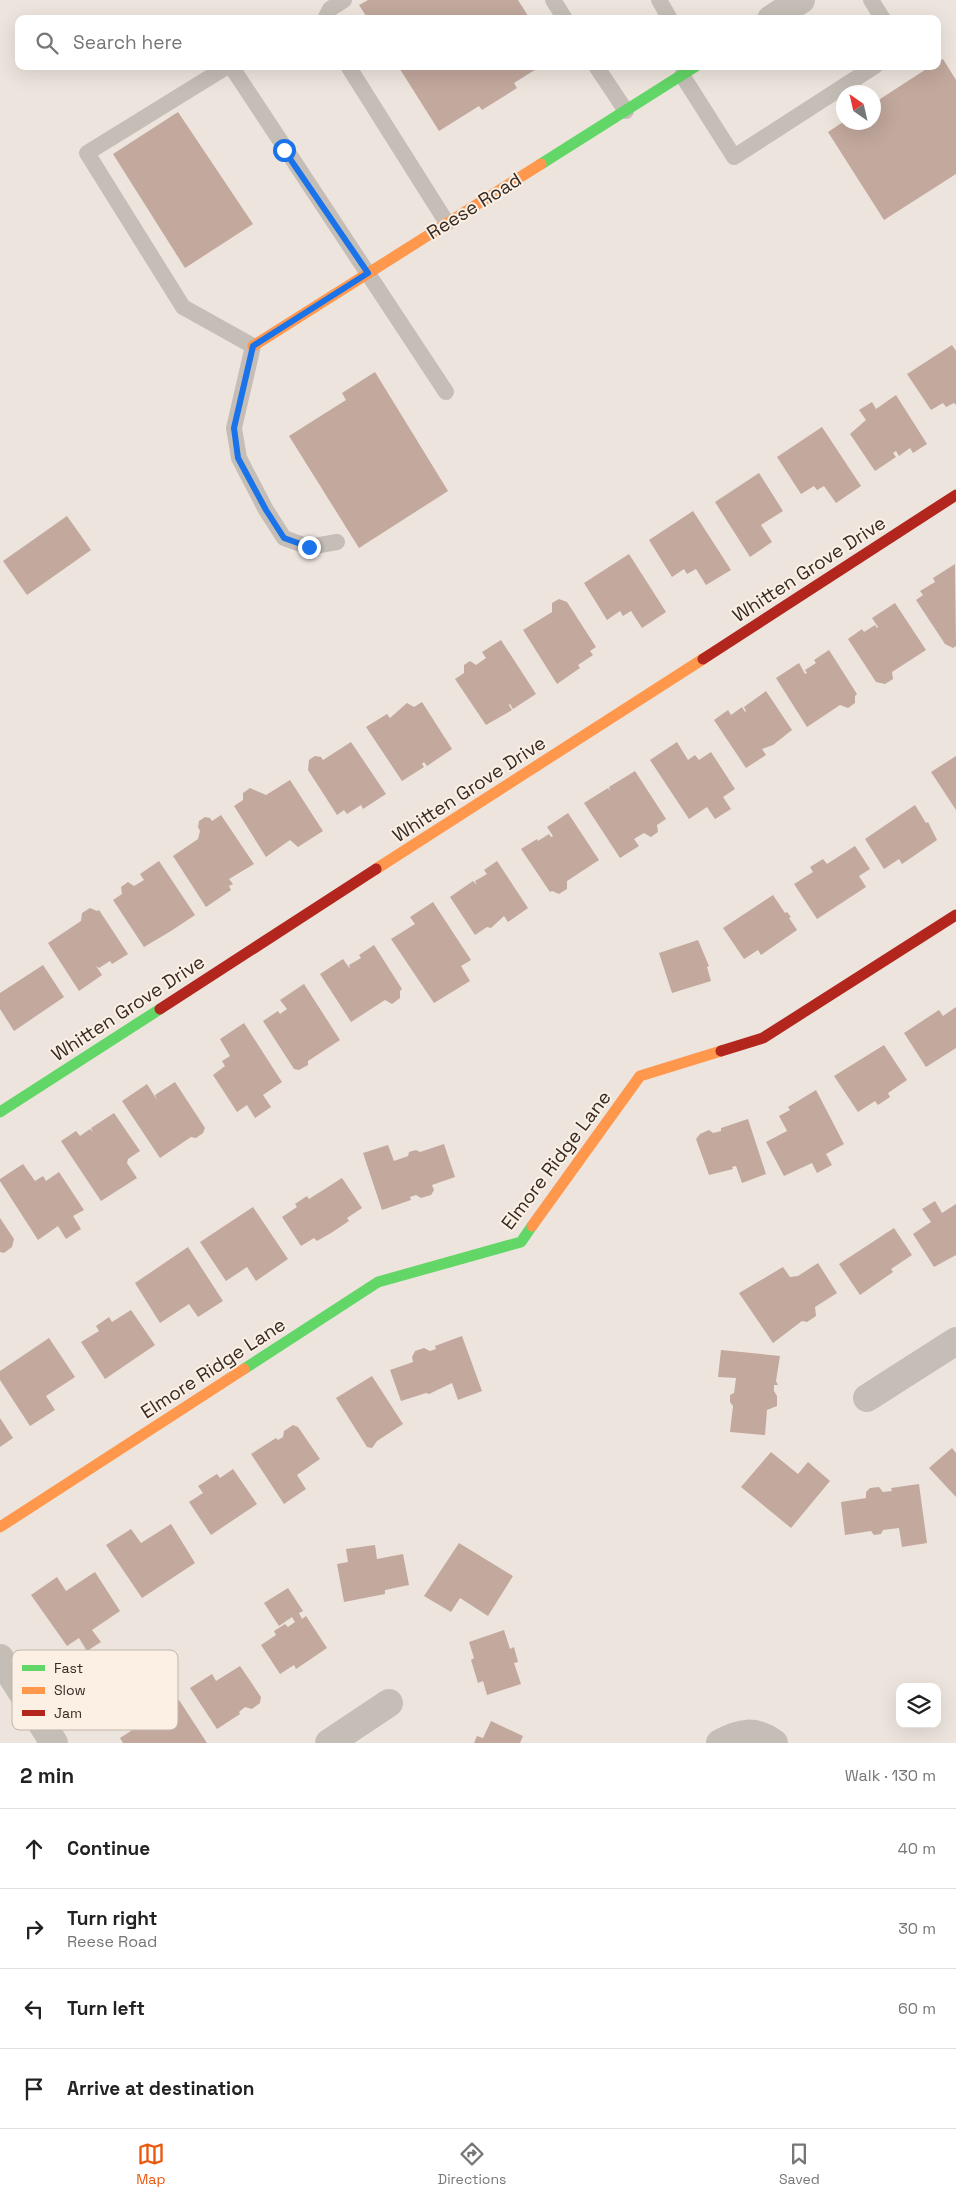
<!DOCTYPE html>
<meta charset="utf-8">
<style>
:root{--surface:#fff;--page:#f6f6f6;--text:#222;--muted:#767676;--line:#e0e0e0;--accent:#ea580c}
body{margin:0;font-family:"Space Grotesk",sans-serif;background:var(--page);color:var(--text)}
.controls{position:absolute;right:15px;bottom:15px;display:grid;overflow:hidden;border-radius:10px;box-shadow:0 5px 20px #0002}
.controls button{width:45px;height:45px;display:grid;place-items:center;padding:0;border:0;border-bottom:1px solid var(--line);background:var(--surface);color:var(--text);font:25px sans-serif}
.compass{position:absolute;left:836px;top:85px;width:45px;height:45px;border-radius:50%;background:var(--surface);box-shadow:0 5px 20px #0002;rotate:326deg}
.stop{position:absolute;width:15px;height:15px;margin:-11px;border:4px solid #1a73e8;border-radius:50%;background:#fff}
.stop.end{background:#1a73e8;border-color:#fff;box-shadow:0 1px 5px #0008}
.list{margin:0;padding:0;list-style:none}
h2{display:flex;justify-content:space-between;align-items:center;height:65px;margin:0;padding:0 20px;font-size:21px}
h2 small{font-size:16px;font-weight:400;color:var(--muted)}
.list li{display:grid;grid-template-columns:32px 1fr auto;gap:15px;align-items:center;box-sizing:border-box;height:80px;padding:0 20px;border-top:1px solid var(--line)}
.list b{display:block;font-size:19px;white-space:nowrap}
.list p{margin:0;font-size:16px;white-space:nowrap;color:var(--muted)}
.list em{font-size:16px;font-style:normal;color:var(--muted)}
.icon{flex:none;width:28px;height:28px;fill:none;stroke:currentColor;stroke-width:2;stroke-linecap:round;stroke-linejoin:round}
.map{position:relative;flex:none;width:956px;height:1743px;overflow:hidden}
.search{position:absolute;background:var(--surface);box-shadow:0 5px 20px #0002;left:15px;right:15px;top:15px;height:55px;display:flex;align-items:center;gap:12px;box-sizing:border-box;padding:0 18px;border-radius:10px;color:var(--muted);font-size:19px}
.sheet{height:385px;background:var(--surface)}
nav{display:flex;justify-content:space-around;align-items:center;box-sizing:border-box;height:70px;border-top:1px solid var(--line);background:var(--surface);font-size:14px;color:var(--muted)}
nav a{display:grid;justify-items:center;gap:2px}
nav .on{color:var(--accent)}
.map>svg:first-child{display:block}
</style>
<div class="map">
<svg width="956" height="1743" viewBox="0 0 956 1743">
<rect width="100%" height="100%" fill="#ede5dd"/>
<g fill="#c2a89d">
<polygon points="368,0 518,0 530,19 368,19 359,5"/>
<polygon points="943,59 956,80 956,174 884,220 828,132 843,122 874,122 874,103 931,66 937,66 937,62"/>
<polygon points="398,66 541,66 514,83 517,88 482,110 479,106 439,131"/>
<polygon points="178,112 253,224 185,268 113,154"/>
<polygon points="952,345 956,351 956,405 954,403 946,407 943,403 931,410 907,374"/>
<polygon points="375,372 448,491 359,548 289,436 346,400 342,393"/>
<polygon points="896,395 927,444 913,453 910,448 899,456 896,451 893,453 896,457 875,471 850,434 866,420 859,410 872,402 876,409"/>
<polygon points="822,427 861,486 836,503 824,486 817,490 814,486 801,494 777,457"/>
<polygon points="759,473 783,511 761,525 772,542 750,557 715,502"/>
<polygon points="693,511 731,570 706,585 696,569 687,574 684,569 672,577 649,540"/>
<polygon points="67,516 91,550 27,595 3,561"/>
<polygon points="629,554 666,612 642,628 631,611 623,616 620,611 607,620 584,583"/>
<polygon points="955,564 956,646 953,648 945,644 916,600 923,595 920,591 935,582 933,578"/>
<polygon points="559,599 567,602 596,647 590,651 593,655 578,665 580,668 557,684 523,630 552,612 552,603"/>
<polygon points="895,603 926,650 892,672 893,679 885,684 876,682 848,639 862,629 864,632 875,625 877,628 878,627 872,618"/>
<polygon points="501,640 536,694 513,709 510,704 509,705 512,710 486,725 455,679 464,673 464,665 470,661 476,665 486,658 482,652"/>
<polygon points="829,650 857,694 855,696 855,703 848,708 840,705 807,727 776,678 799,663 805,674 807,673 805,670 816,663 814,660"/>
<polygon points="766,691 792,730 773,745 762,749 766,755 746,768 714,720 728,710 731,715 742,707 745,712 746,711 744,707"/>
<polygon points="422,702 452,749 427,766 424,762 422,764 424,767 402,781 366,727 387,714 390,718 407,703 414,707"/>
<polygon points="351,742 386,794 363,809 361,805 347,814 344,810 337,815 308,770 309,760 315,756 321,757 323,760"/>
<polygon points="677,742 688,760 695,755 699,760 711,752 735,789 723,797 731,809 715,819 707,807 689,819 650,760"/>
<polygon points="956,756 956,810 931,772"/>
<polygon points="635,771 666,819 657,825 658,832 651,837 644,833 634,839 639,846 620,858 584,803 608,788 610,791 609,787"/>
<polygon points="290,780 323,831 298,847 290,840 266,857 234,806 243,800 243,793 250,788 266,795"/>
<polygon points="915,805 926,823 928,822 937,840 902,864 899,859 884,869 865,839"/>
<polygon points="568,813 599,860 567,881 567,889 559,894 552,891 550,892 521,849 537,839 538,841 549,834 551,837 553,836 547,827"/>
<polygon points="221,815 254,864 229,879 233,884 229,886 231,890 206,907 173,856 198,839 200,831 198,827 199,821 205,817 210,818 212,821"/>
<polygon points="855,846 870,869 859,876 866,887 817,919 794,884 813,872 810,867 823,859 827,864"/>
<polygon points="159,861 195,915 171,931 169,926 171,931 144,947 113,900 122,894 121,887 128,882 134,886 144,880 140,874"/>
<polygon points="497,861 528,908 508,922 504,916 491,928 487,927 475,935 450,897 473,881 477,885 475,881 487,874 484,870"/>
<polygon points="773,895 785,913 787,912 791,917 789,918 797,930 761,955 758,950 744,959 723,928"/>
<polygon points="433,902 471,960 461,966 470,981 434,1003 391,939 415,924 410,917"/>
<polygon points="90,908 97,911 99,910 128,954 112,964 110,961 99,968 96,966 102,975 79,991 48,943 81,921 82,913"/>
<polygon points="698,940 709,966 707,967 711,981 672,993 659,953"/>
<polygon points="374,945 402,989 400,991 400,998 392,1004 385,1000 351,1022 320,974 343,959 350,969 349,965 361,958 359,955"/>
<polygon points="43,965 64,997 14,1031 0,1009 0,993"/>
<polygon points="304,984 340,1040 308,1061 308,1065 299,1070 294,1069 263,1021 278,1011 280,1014 287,1009 280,1000"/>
<polygon points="956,1007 956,1048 926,1067 904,1033 939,1010 943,1016"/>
<polygon points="244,1023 282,1082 263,1095 271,1107 255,1118 247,1105 237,1112 213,1075 225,1066 222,1061 230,1056 220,1039"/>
<polygon points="884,1045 907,1080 888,1093 890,1097 878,1105 875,1101 858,1112 834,1076"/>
<polygon points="175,1082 205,1128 203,1133 196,1138 191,1137 160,1158 122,1101 147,1084 157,1100 155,1095"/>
<polygon points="816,1090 844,1144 826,1154 832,1165 817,1173 812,1163 784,1176 766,1142 787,1131 779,1116 790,1110 788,1107"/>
<polygon points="114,1113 140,1151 128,1159 127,1163 137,1178 101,1201 61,1141 76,1131 80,1136 90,1129 93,1132 91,1128"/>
<polygon points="748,1119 766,1174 742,1183 736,1166 732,1167 733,1169 709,1175 696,1139 700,1134 709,1130 713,1133 721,1131 721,1128"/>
<polygon points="444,1144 455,1177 432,1185 434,1190 431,1195 421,1198 416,1195 410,1197 411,1200 382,1210 363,1153 388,1145 394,1161 408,1156 409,1152 416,1150 420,1152"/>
<polygon points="23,1164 35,1181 43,1176 46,1181 59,1172 84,1210 73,1216 81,1229 66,1239 58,1226 38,1240 0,1181 0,1179"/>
<polygon points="342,1178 362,1208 347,1218 349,1221 331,1233 317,1241 314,1238 301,1246 282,1217 297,1207 295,1204 307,1196 309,1199"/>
<polygon points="935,1201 942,1213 956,1204 956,1255 934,1267 913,1234 931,1222 922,1209"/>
<polygon points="253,1207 288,1259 256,1281 247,1267 226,1281 200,1242"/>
<polygon points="0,1218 14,1239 12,1247 4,1253 0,1252"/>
<polygon points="894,1228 912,1255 891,1269 893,1272 860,1295 839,1264"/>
<polygon points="188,1247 223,1301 198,1317 189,1304 160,1323 135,1283"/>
<polygon points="818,1263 837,1293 815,1307 816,1316 807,1322 802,1321 773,1343 739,1293 783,1267 790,1277 798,1276"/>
<polygon points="131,1310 155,1345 105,1379 81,1342 99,1331 96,1326 109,1317 112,1322"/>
<polygon points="462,1336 482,1391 458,1400 452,1383 429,1394 426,1393 401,1401 390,1370 413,1362 412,1357 415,1351 424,1348 430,1351 436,1349 435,1346"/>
<polygon points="49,1338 75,1377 46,1396 55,1410 30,1426 0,1380 0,1371"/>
<polygon points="721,1350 780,1356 776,1381 778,1385 774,1385 774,1391 777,1396 777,1406 767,1410 765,1435 730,1432 733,1406 730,1402 730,1395 734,1393 736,1378 718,1377"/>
<polygon points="372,1376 403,1424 377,1441 372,1448 367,1447 336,1398"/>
<polygon points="0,1418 13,1438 0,1447"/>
<polygon points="293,1425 298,1427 320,1459 297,1475 306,1489 284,1504 251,1454 276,1438 278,1440 283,1437 284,1431"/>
<polygon points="952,1448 956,1453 956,1497 929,1468"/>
<polygon points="771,1452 798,1474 808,1462 830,1481 791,1528 741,1487"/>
<polygon points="233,1469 257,1504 211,1535 189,1502 203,1493 198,1486 217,1474 220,1478"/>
<polygon points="919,1484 927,1543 902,1547 899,1528 883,1530 881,1534 874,1535 871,1531 845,1535 841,1502 866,1498 866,1492 870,1488 879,1487 883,1492 892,1491 891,1488"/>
<polygon points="171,1524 195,1563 142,1598 106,1545 131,1529 141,1543"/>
<polygon points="459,1543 513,1576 488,1616 460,1598 451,1612 424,1596"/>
<polygon points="375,1545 377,1559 403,1554 409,1585 385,1590 385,1594 344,1602 337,1564 348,1562 346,1549"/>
<polygon points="95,1572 120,1611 92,1630 101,1642 87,1651 79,1638 67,1646 31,1595 57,1577 66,1591"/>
<polygon points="288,1588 303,1611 299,1613 302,1619 306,1616 327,1648 296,1669 294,1665 280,1674 261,1645 276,1635 274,1631 285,1624 288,1627 295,1622 292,1617 279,1626 264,1603"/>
<polygon points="504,1630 510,1649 514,1647 518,1662 514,1663 521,1684 487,1695 483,1681 478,1683 471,1660 474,1658 469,1642"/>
<polygon points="240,1666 261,1697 260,1703 252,1709 245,1707 239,1712 240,1714 217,1729 190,1688 212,1674 216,1681"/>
<polygon points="179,1700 207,1743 123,1743 120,1738 145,1722 145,1718 150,1715 153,1716"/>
<polygon points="491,1721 523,1736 520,1743 474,1743 477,1736 483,1738"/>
</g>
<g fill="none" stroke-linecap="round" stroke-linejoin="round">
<g stroke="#c5beb7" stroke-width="16">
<polyline points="553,0 565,19"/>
<polyline points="659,0 670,19"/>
<polyline points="871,0 883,19"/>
<polyline points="325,19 330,9 344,0"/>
<polyline points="228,66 87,153 183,307 253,346 234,428 239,458 266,510 284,538 309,547 337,542"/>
<polyline points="231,66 446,392"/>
<polyline points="348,66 447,223"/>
<polyline points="596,66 626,111"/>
<polyline points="682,75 734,157 875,66"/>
</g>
<g stroke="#c5beb7" stroke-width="28">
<polyline points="771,19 801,0"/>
<polyline points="867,1398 956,1341"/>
<polyline points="0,1658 54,1743"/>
<polyline points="329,1743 389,1703"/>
<path d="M 720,1743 C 740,1732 755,1729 774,1743"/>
</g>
<g stroke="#63d668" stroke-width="11">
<polyline points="541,164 696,66"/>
<polyline points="0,1112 160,1009"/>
<polyline points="244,1369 378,1282 521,1242 532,1226"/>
</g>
<g stroke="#ff974d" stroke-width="11">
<polyline points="253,346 541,164"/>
<polyline points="376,869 703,659"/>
<polyline points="532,1226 640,1076 721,1051"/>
<polyline points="0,1527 244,1369"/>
</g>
<g stroke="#b3261e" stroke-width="11">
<polyline points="703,659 956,495"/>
<polyline points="160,1009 376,869"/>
<polyline points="721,1051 763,1038 956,915"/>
</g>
</g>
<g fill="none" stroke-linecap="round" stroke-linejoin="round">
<polyline stroke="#1a73e8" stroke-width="6" points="284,150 368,273 253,346 234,428 238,458 266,510 284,538 309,547"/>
</g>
<g text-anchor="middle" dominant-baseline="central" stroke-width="4" stroke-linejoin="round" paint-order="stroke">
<g font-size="19" fill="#362b25" stroke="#fbf0e3">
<text transform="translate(474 206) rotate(-32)">Reese Road</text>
<text transform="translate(809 569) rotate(-33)">Whitten Grove Drive</text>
<text transform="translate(469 789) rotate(-33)">Whitten Grove Drive</text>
<text transform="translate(128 1008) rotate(-33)">Whitten Grove Drive</text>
<text transform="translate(556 1160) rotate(-53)">Elmore Ridge Lane</text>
<text transform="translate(213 1368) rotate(-33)">Elmore Ridge Lane</text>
</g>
</g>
<rect x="12" y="1650" width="166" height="80" rx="8" fill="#fbf0e3" stroke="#c0b5aa" stroke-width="1"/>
<rect x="22" y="1665" width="23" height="6" fill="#63d668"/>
<rect x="22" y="1687" width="23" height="7" fill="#ff974d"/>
<rect x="22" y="1710" width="23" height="6" fill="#b3261e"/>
<g font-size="14" fill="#362b25">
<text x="54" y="1673">Fast</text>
<text x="54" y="1695">Slow</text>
<text x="54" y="1718">Jam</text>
</g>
</svg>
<div class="controls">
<button><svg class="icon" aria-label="layers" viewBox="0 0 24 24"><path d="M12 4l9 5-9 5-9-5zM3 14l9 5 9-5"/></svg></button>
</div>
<svg class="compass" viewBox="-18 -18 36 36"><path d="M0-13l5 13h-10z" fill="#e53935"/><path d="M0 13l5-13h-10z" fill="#767676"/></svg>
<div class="stop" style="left:284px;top:150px"></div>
<div class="stop end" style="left:309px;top:547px"></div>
<div class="search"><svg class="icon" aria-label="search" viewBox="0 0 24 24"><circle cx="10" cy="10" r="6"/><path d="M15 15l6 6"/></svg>Search here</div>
</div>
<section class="sheet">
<h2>2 min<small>Walk · 130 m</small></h2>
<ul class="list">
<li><svg class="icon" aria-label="ahead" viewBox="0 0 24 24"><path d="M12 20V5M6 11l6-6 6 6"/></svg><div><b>Continue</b></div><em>40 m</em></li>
<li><svg class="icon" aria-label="right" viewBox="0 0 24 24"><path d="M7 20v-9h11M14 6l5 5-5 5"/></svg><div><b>Turn right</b><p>Reese Road</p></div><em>30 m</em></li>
<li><svg class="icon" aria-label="left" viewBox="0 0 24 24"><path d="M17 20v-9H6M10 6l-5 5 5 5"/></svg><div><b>Turn left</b></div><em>60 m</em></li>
<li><svg class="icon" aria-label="arrive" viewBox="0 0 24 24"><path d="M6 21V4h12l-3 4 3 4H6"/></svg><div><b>Arrive at destination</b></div></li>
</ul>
</section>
<nav>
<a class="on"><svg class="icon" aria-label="map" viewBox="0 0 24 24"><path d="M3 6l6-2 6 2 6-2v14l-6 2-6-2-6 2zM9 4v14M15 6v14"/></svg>Map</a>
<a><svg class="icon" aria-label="directions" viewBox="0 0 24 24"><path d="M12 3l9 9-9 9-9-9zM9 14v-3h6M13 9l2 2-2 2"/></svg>Directions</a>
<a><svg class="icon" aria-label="saved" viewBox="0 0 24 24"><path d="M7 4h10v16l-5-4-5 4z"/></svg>Saved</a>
</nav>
